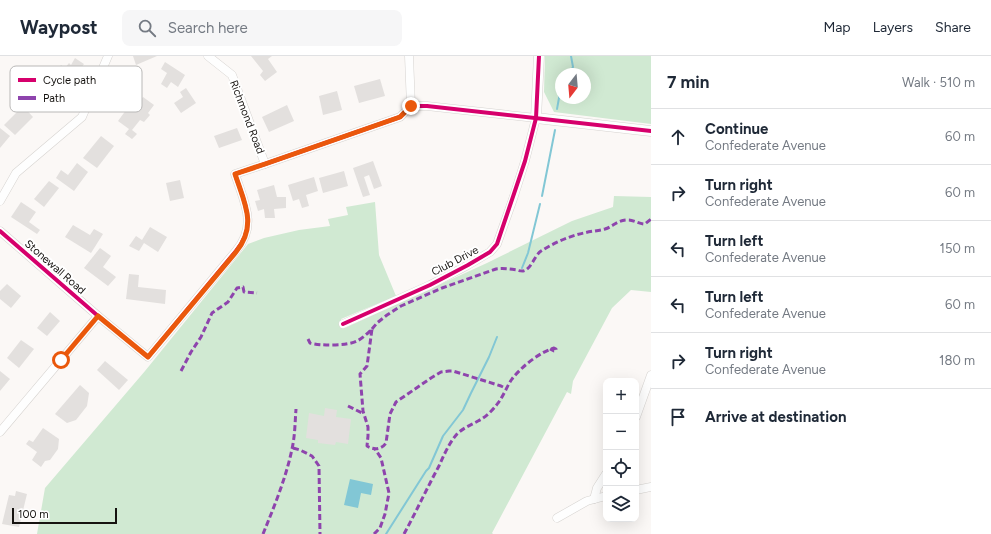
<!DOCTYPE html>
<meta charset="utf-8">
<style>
:root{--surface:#fff;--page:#f6f6f7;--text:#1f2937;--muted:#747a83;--line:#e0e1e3}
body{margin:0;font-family:Figtree,sans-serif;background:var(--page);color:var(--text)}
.controls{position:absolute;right:12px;bottom:12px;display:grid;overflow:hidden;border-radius:8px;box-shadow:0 4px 16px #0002}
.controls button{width:36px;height:36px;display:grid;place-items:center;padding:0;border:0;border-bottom:1px solid var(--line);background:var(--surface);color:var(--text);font:20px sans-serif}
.compass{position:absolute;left:555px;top:12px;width:36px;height:36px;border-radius:50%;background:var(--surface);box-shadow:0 4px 16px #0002;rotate:196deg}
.scale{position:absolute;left:12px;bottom:10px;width:105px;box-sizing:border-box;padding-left:4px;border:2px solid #161310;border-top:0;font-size:11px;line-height:14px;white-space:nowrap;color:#161310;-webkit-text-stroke:3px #fff;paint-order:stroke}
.stop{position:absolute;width:12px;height:12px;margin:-9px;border:3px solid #ea580c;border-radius:50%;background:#fff}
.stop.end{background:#ea580c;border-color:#fff;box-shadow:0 1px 4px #0008}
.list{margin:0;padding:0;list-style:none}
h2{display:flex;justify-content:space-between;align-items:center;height:52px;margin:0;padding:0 16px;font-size:17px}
h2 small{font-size:13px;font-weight:400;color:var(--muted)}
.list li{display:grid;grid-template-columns:26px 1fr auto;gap:12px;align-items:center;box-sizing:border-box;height:56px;padding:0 16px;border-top:1px solid var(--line)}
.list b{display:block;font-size:15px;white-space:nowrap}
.list p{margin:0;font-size:13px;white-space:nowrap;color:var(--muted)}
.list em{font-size:13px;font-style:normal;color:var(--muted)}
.icon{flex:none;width:22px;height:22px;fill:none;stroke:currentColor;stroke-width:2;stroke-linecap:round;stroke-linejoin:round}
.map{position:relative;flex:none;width:651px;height:478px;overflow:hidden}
header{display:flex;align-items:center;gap:24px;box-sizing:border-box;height:56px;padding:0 20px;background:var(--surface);border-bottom:1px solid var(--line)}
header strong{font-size:19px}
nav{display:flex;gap:22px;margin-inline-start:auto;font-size:14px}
.search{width:280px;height:36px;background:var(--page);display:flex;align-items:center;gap:10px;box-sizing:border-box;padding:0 14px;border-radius:8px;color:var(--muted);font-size:15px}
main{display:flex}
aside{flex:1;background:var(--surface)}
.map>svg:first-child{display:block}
</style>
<header>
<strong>Waypost</strong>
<div class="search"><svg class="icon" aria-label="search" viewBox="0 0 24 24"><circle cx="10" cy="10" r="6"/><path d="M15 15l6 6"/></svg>Search here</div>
<nav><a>Map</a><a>Layers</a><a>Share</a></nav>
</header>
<main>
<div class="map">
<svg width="651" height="478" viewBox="0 0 651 478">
<rect width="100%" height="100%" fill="#fbf8f6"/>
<g fill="#d0e9d2" fill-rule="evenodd">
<path d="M 545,0 L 651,0 L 651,68 L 554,56 L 544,36 ZM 561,18 L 585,18 L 585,42 L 561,42 Z"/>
<polygon points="614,140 651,141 651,236 631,234 612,252 573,325 571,338 567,336 492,477 493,478 37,478 45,432 145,315 248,188 264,182 299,174 330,170 328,163 348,159 346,151 375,146 379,199 396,240 341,263 345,272 487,207 572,165 613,151"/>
</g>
<polygon fill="#82c7d5" points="350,423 373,428 371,439 361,437 358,452 344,449"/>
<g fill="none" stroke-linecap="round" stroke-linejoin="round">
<g stroke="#82c7d5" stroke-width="2">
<polyline points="569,18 573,11 571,0"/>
<polyline points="557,53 561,31"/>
<polyline points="542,140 555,74"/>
<polyline points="522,212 528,197 540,148"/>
<polyline points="386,478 426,415 429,412 443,380 463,354 471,337 489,301 497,281"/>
</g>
</g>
<g fill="#e3e0de">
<polygon points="133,0 157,0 136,9"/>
<polygon points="251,0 272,0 268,3 277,16 265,25 260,19 263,15"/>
<polygon points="75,2 84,8 67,32 55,24 60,17 57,15 61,9 65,12 69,7 71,9"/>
<polygon points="165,6 185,19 178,31 171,26 167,32 161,28 167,17 161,13"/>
<polygon points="380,23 385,40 359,47 354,30"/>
<polygon points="186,32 196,47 181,57 174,47 183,41 180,36"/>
<polygon points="337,35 342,54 323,59 319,40"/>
<polygon points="143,41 154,49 148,57 150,59 144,66 140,64 132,74 137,78 132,83 125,78 129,73 118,65 132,46 137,49"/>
<polygon points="287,49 294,65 269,76 262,61"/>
<polygon points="23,50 33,61 15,79 4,69"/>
<polygon points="0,72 10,80 0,92"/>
<polygon points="237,72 242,84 219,92 214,80"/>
<polygon points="101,80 114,90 97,112 83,102"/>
<polygon points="373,105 382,130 374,133 369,119 364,121 370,139 363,141 353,112"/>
<polygon points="77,107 88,116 74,135 56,122 61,114 68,119"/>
<polygon points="344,115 348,130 323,137 319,122"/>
<polygon points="314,121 318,135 306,139 309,150 302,152 299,143 293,145 288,129"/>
<polygon points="180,124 184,142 170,145 166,127"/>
<polygon points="49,125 59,132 44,151 34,143"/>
<polygon points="274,129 277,141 286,141 286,152 274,153 275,162 265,162 264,153 258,155 255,145 260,144 257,134"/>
<polygon points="21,146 36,156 29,166 40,174 37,178 11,161"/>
<polygon points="73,169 90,179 94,173 103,178 91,197 65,181"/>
<polygon points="150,171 167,181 158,196 144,187 139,195 129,190 136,180 142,184"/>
<polygon points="100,192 111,200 103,211 116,221 108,230 84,212"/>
<polygon points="129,218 139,219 138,231 166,234 165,248 126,243"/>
<polygon points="7,228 21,240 11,252 0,243 0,235"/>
<polygon points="50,256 60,265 47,280 37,272"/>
<polygon points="21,284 34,293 19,312 7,302"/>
<polygon points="105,305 128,324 119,334 97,314"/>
<polygon points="0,315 10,323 0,335"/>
<polygon points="80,329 89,337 87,350 76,364 67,367 55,358"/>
<polygon points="325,352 337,354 336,361 351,363 348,388 336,386 335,389 318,387 318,384 306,382 309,357 324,360"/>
<polygon points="43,372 59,383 58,393 50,404 45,405 41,411 32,404 37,396 26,388 29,384 33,386"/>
<polygon points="16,435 27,438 19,471 2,468 9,439 15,440"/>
</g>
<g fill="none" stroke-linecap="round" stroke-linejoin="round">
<g stroke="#d6d3d0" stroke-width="9">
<g id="minor">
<polyline points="208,0 232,19 265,108"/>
<polyline points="409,0 411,50"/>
<polyline points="0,145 16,117 82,61 108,0"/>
<path d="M 0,175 L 98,260 L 148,301 L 236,195 C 258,169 244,146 235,118 L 265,108 L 400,61 L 411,50 L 427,50 L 536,62 L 525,105 L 513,143 L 497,188 L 490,196 L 468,209 L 430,229 L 343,268"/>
<polyline points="636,361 651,319"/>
<polyline points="0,376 98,260"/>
<polyline points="636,434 651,431"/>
<polyline points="594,443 597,432 606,418"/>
<polyline points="557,462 587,445 606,440"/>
</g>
</g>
<g stroke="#d6d3d0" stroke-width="11">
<polyline id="tertiary" points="539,0 536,62 651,75"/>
</g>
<use href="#minor" stroke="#fefefe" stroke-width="8"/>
<use href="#tertiary" stroke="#fefefe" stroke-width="10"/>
<g stroke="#8e44ad" stroke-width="3" stroke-dasharray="6 3" stroke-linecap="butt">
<path d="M 372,273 L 377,267 L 387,259 L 401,250 L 442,232 L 496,213 C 503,212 510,213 517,214 C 519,215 521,215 523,215 C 531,214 534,200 541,195 C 554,187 569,180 584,177 C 591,175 598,175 605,173 C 614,170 617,164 628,164 C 634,164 639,168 645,168 L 651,163"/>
<path d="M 308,283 L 310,287 C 321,290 347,290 357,285 C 363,282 368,277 372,273 L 367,310 L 360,318 L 363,355 L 368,371 L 368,380 L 367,390 C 374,394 381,394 386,387 L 390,358 L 396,346 L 431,322 L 441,316 L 449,315 L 453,315 L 501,330 L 507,333"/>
<polyline points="181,315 191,296 201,281 212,257 228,246 237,232 243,231 244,236 257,237"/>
<polyline points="348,350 364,358"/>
<polyline points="293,392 300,394 312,400 319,410 320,478"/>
<path d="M 263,478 C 274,451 286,422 292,393 C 295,380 295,366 296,353"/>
<polyline points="374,478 380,472 385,458 389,437 381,402 375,393"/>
<path d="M 404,478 C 416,456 427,432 439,410 C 444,399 449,387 457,378 C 463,372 471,369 478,365 C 486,361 493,354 498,347 C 504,339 507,330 512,323 C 521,311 540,296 554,292 L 556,293 L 556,295 L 554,295 L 550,293"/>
</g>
<g stroke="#fff" stroke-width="6">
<g id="cycleway">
<path d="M 0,175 L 98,260 L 148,301 L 236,195 C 258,169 244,146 235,118 L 265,108 L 400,61 L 411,50 L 427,50 L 651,75"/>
<polyline points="343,268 430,229 468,209 490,196 497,188 525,105 536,62 539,0"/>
</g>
</g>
<use href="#cycleway" stroke="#d6006c" stroke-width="4"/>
</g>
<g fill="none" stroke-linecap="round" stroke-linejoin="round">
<path stroke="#ea580c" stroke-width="5" d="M 61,304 L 98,260 L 148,301 L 236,196 C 258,169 244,146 235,118 L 265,108 L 400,61 L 411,50"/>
</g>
<g text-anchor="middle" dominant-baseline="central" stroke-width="4" stroke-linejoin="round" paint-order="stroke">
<g font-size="11" fill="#161310" stroke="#fff">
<text transform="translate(247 61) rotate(69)">Richmond Road</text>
<text transform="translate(455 205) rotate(-28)">Club Drive</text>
<text transform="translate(55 211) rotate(41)">Stonewall Road</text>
</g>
</g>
<rect x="10" y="10" width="132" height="46" rx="6" fill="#fff" stroke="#b9b8b7" stroke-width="1"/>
<rect x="18" y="22" width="18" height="4" fill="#d6006c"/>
<rect x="18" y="40" width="18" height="4" fill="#8e44ad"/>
<g font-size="11" fill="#161310">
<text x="43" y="28">Cycle path</text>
<text x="43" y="46">Path</text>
</g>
</svg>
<div class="controls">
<button>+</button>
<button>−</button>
<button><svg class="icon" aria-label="locate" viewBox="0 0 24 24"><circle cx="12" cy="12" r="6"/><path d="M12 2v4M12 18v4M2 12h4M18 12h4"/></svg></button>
<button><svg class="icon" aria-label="layers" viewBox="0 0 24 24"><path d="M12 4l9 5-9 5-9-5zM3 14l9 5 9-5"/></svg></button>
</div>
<svg class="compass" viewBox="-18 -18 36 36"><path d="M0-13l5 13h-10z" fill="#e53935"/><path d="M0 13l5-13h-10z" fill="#747a83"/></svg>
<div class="scale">100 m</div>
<div class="stop" style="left:61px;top:304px"></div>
<div class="stop end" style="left:411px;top:50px"></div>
</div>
<aside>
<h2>7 min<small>Walk · 510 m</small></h2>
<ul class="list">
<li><svg class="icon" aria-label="ahead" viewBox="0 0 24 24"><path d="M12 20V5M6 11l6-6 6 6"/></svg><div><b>Continue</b><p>Confederate Avenue</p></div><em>60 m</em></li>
<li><svg class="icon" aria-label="right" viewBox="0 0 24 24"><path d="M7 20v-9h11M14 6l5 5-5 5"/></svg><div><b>Turn right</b><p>Confederate Avenue</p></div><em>60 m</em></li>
<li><svg class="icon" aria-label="left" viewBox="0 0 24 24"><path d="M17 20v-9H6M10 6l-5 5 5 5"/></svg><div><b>Turn left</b><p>Confederate Avenue</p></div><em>150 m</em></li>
<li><svg class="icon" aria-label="left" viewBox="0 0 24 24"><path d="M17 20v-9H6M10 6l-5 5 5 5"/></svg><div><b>Turn left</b><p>Confederate Avenue</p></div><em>60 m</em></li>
<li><svg class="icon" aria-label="right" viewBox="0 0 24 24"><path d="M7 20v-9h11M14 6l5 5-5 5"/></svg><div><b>Turn right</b><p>Confederate Avenue</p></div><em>180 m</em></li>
<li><svg class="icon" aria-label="arrive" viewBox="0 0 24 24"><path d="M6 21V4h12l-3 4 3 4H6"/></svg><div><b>Arrive at destination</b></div></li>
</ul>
</aside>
</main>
